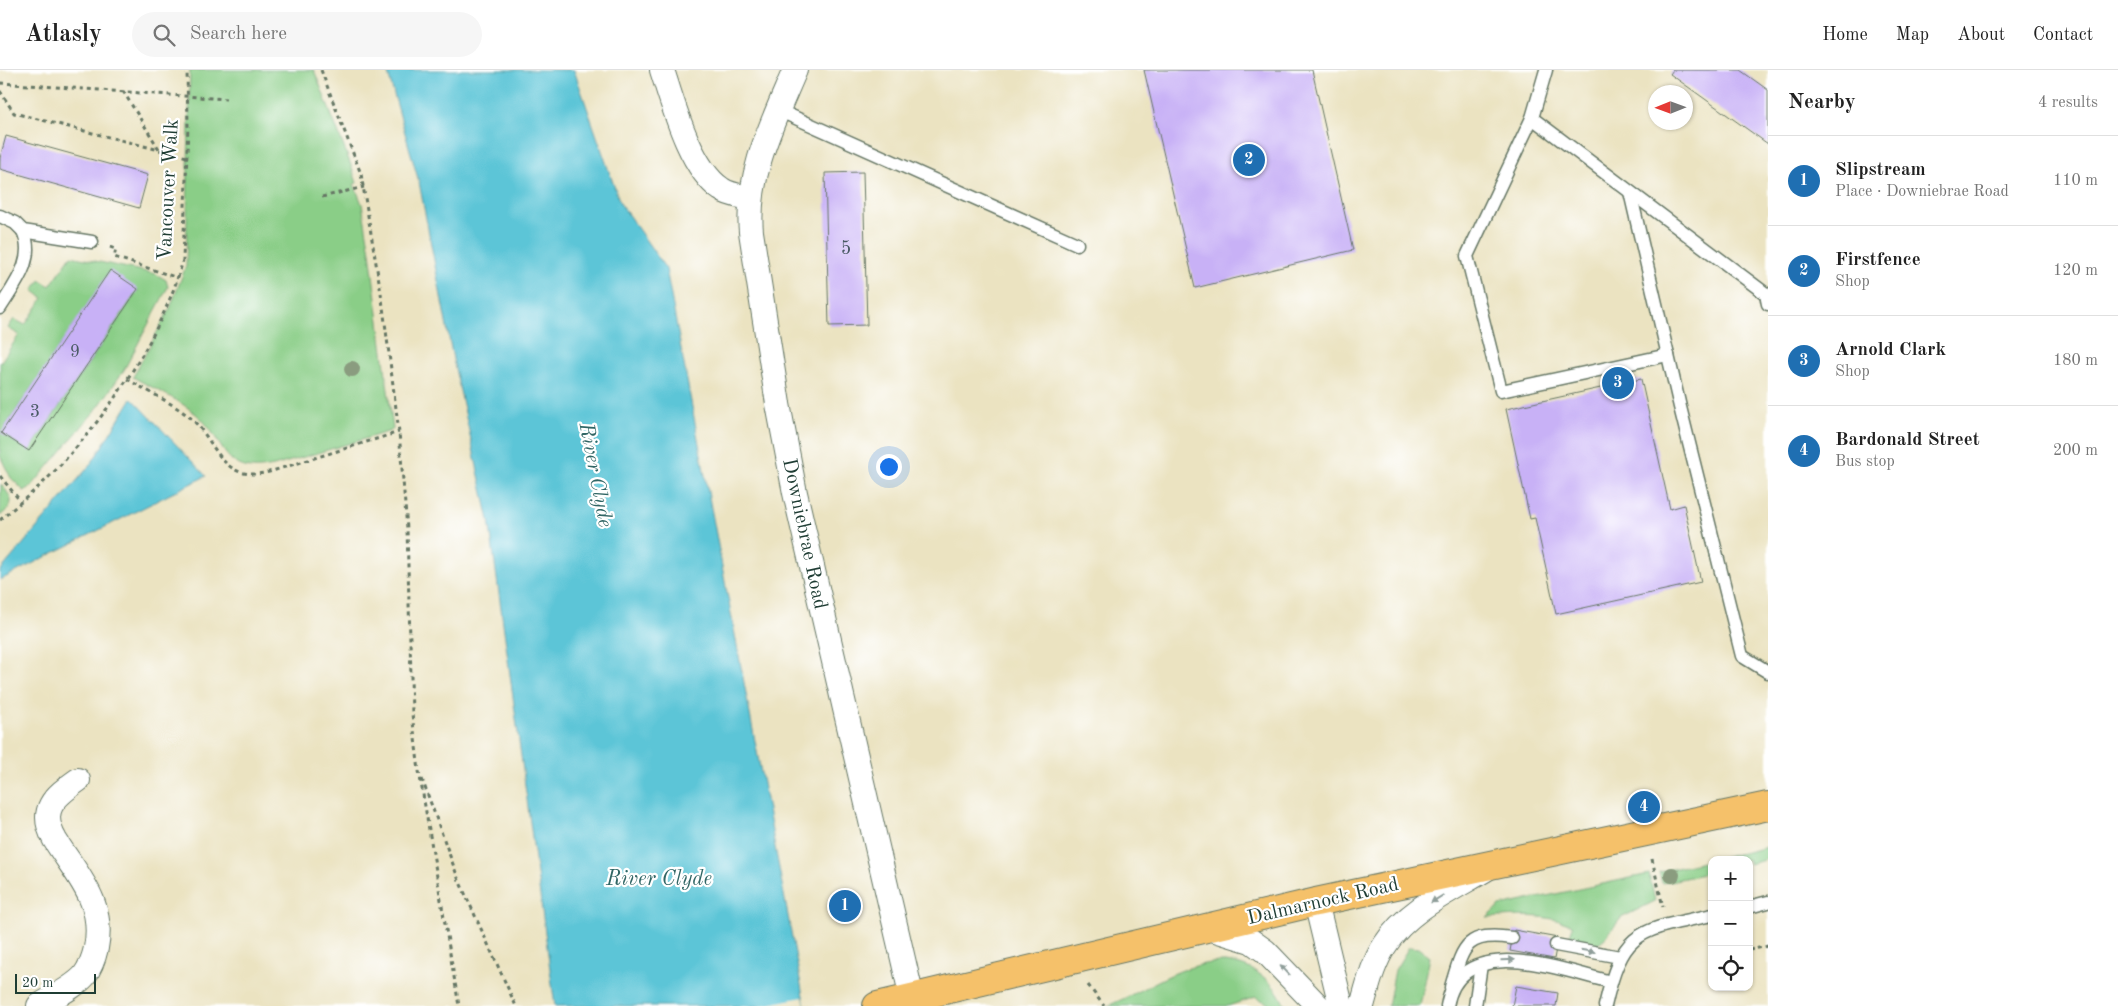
<!DOCTYPE html>
<meta charset="utf-8">
<style>
:root{--surface:#fff;--page:#f6f6f6;--text:#222;--muted:#767676;--line:#e0e0e0;--accent:#1f6fb2}
body{margin:0;font-family:"Old Standard TT",serif;background:var(--page);color:var(--text)}
.controls{position:absolute;right:15px;bottom:15px;display:grid;overflow:hidden;border-radius:10px;box-shadow:0 1px 4px #0004}
.controls button{width:45px;height:45px;display:grid;place-items:center;padding:0;border:0;border-bottom:1px solid var(--line);background:var(--surface);color:var(--text);font:25px sans-serif}
.compass{position:absolute;left:1648px;top:15px;width:45px;height:45px;border-radius:50%;background:var(--surface);box-shadow:0 1px 4px #0004;rotate:269deg}
.scale{position:absolute;left:15px;bottom:12px;width:81px;box-sizing:border-box;padding-left:5px;border:2px solid #1f3d34;border-top:0;font-size:14px;line-height:18px;white-space:nowrap;color:#1f3d34;-webkit-text-stroke:4px #fff;paint-order:stroke}
.you{position:absolute;left:888px;top:396px;width:18px;height:18px;margin:-12px;border:4px solid #fff;border-radius:50%;background:#1a73e8;box-shadow:0 0 0 8px #1a73e833}
.badge{display:grid;place-items:center;width:32px;height:32px;border-radius:50%;background:var(--accent);color:#fff;font-size:16px;font-weight:700}
.pin{position:absolute;translate:-50% -50%;border:2px solid #fff;box-shadow:0 1px 5px #0006}
.list{margin:0;padding:0;list-style:none}
h2{display:flex;justify-content:space-between;align-items:center;height:65px;margin:0;padding:0 20px;font-size:21px}
h2 small{font-size:16px;font-weight:400;color:var(--muted)}
.list li{display:grid;grid-template-columns:32px 1fr auto;gap:15px;align-items:center;box-sizing:border-box;height:90px;padding:0 20px;border-top:1px solid var(--line)}
.list b{display:block;font-size:19px;white-space:nowrap}
.list p{margin:0;font-size:16px;white-space:nowrap;color:var(--muted)}
.list em{font-size:16px;font-style:normal;color:var(--muted)}
.icon{flex:none;width:28px;height:28px;fill:none;stroke:currentColor;stroke-width:2;stroke-linecap:round;stroke-linejoin:round}
.map{position:relative;flex:none;width:1768px;height:936px;overflow:hidden}
header{display:flex;align-items:center;gap:30px;box-sizing:border-box;height:70px;padding:0 25px;background:var(--surface);border-bottom:1px solid var(--line)}
header strong{font-size:24px}
nav{display:flex;gap:28px;margin-inline-start:auto;font-size:18px}
.search{width:350px;height:45px;background:var(--page);display:flex;align-items:center;gap:12px;box-sizing:border-box;padding:0 18px;border-radius:28px;color:var(--muted);font-size:19px}
main{display:flex}
aside{flex:1;background:var(--surface)}
.map>svg:first-child{display:block}
</style>
<header>
<strong>Atlasly</strong>
<div class="search"><svg class="icon" aria-label="search" viewBox="0 0 24 24"><circle cx="10" cy="10" r="6"/><path d="M15 15l6 6"/></svg>Search here</div>
<nav><a>Home</a><a>Map</a><a>About</a><a>Contact</a></nav>
</header>
<main>
<div class="map">
<svg width="1768" height="936" viewBox="0 0 1768 936">
<rect width="100%" height="100%" fill="#fff"/>
<filter id="ink" filterUnits="userSpaceOnUse"><feTurbulence type="fractalNoise" baseFrequency=".02" numOctaves="2"/><feDisplacementMap in="SourceGraphic" scale="10" xChannelSelector="R" yChannelSelector="G"/><feConvolveMatrix kernelMatrix="1 2 1 2 8 2 1 2 1" color-interpolation-filters="sRGB"/></filter>
<filter id="wash" filterUnits="userSpaceOnUse"><feTurbulence type="fractalNoise" baseFrequency=".0096" numOctaves="4" result="noise"/><feDisplacementMap in="SourceGraphic" scale="20" xChannelSelector="R" yChannelSelector="G"/><feGaussianBlur stdDeviation="1.12" result="paint"/><feColorMatrix in="noise" values="0 0 0 0 0 0 0 0 0 0 0 0 0 0 0 0 0 1.4 0 .05"/><feComposite in="paint" operator="in"/></filter>
<g filter="url(#wash)">
<rect width="100%" height="100%" fill="#ebe3c1"/>
<g fill="#8ace87" stroke="#54865e" fill-rule="evenodd">
<path d="M 190,0 L 314,0 L 352,98 L 357,113 L 354,114 L 362,134 L 370,182 L 393,359 L 391,361 L 274,396 C 220,408 227,370 196,344 C 178,329 154,319 133,307 L 170,238 L 186,196 Z"/>
<path d="M 71,186 L 156,204 L 166,210 L 168,217 L 124,300 L 99,336 L 31,417 L 24,421 L 11,408 L 0,386 L 0,293 L 19,265 L 8,258 L 14,249 L 25,255 L 43,228 L 33,220 L 40,210 L 50,216 ZM 110,201 L 138,220 L 29,381 L 1,363 Z"/>
<path d="M 1,414 C 13,429 16,433 0,446 Z"/>
<polygon points="1768,777 1768,789 1749,794 1749,790 1712,790"/>
<polygon points="1712,790 1712,802 1662,813 1659,802"/>
<path d="M 1649,804 L 1655,831 L 1621,848 L 1605,868 L 1596,875 L 1568,872 L 1573,856 C 1547,843 1514,846 1487,848 L 1500,836 Z"/>
<polygon points="1409,877 1418,878 1430,887 1420,936 1388,936 1395,900"/>
<path d="M 1225,892 C 1253,895 1274,910 1285,936 L 1273,936 L 1256,927 L 1228,936 L 1107,936 C 1147,920 1180,892 1225,892 Z"/>
</g>
<g fill="#5bc5d7" stroke="#3d8186">
<polygon points="387,0 574,0 620,133 666,199 805,936 555,936 489,450 454,294 419,112"/>
<polygon points="132,328 206,406 0,510 0,501 91,394"/>
</g>
<polygon fill="#ebe3c1" points="803,927 805,936 759,936"/>
<g id="blocks">
<g fill="#c8b1f6">
<polygon points="1144,0 1312,0 1353,180 1195,218"/>
<polygon points="1673,0 1740,0 1768,20 1768,74 1670,4"/>
<polygon points="6,66 148,105 139,138 0,99 0,88"/>
<polygon points="863,102 867,255 829,256 825,103"/>
<polygon points="110,200 138,219 29,381 1,363"/>
<polygon points="1641,309 1670,439 1684,435 1701,512 1556,544 1535,448 1530,449 1506,339"/>
<polygon points="1514,860 1558,868 1554,889 1510,881"/>
<polygon points="1516,916 1558,923 1556,936 1512,936"/>
</g>
</g>
</g>
<g filter="url(#ink)">
<use href="#blocks" fill-opacity="0" stroke="#667765" stroke-width="1"/>
<g fill="none" stroke-linecap="round" stroke-linejoin="round">
<g stroke="#667765" stroke-width="15">
<g id="service">
<polyline points="1546,0 1532,48 1467,186 1501,321 1668,285"/>
<polyline points="778,40 1077,174"/>
<polyline points="1532,48 1766,224 1768,234"/>
<polyline points="1630,122 1680,337 1742,586 1768,602"/>
<polyline points="0,146 15,153 23,161 92,172"/>
<path d="M 0,238 C 15,214 36,189 23,161"/>
<polyline points="1749,837 1768,832"/>
<polyline points="1556,875 1620,887"/>
<path d="M 1451,917 C 1463,877 1465,861 1512,868"/>
<path d="M 1447,936 C 1460,860 1564,901 1611,912"/>
<polyline points="1475,936 1481,895"/>
<path d="M 1605,936 C 1623,858 1639,861 1712,845"/>
</g>
</g>
<g stroke="#667765" stroke-width="26">
<g id="minor">
<path d="M 662,0 C 673,34 690,98 721,119 C 729,125 741,126 750,128"/>
<path d="M 795,0 C 773,52 746,104 751,162 L 778,334 L 795,423 L 912,928"/>
<polyline points="1316,832 1341,936"/>
<polyline points="1209,858 1251,871 1265,881 1318,936"/>
<path d="M 39,936 C 53,927 72,919 84,906 C 90,898 94,887 96,878 C 105,832 78,807 55,770 C 38,740 54,727 78,710"/>
<path d="M 1362,936 C 1368,915 1373,893 1385,875 C 1407,840 1451,820 1486,799"/>
</g>
</g>
<g stroke="#667765" stroke-width="30">
<polyline id="primary" points="877,936 1316,832 1768,736"/>
</g>
<g stroke="#667765" stroke-width="3" stroke-dasharray="4 4" stroke-linecap="butt">
<polyline points="321,0 361,104 382,229 399,362 407,459 412,644 419,701 459,936"/>
<polyline points="0,13 226,29"/>
<polyline points="0,21 14,43 187,87"/>
<polyline points="123,21 159,79"/>
<polyline points="322,127 364,117"/>
<polyline points="110,177 116,179 114,187 178,208"/>
<path d="M 127,309 C 147,321 169,331 187,345 C 218,369 218,414 269,402 L 399,362"/>
<polyline points="0,406 21,432"/>
<path d="M 0,450 C 22,431 45,413 64,391 C 113,338 165,259 183,190 L 188,56 L 187,0"/>
<polyline points="422,709 458,808 516,936"/>
<polyline points="1652,789 1663,837"/>
<polyline points="1749,880 1768,876"/>
<polyline points="1088,915 1104,936"/>
</g>
<use href="#service" stroke="#fff" stroke-width="12"/>
<use href="#minor" stroke="#fff" stroke-width="24"/>
<use href="#primary" stroke="#f5c16b" stroke-width="28"/>
</g>
<g fill="#8a9c7f">
<circle cx="352" cy="299" r="8"/>
<circle cx="1672" cy="805" r="8"/>
</g>
<defs><path id="oneway-solid" d="M-6-.8H1V-3.2L6.5 0L1 3.2V.8H-6Z" transform="scale(1.25)"/></defs>
<g fill="#8f9e9a">
<use href="#oneway-solid" transform="translate(1437 829) rotate(148)"/>
<use href="#oneway-solid" transform="translate(1588 881) rotate(10)"/>
<use href="#oneway-solid" transform="translate(1508 890) rotate(-1)"/>
<use href="#oneway-solid" transform="translate(1285 900) rotate(-133)"/>
</g>
</g>
<g text-anchor="middle" dominant-baseline="central" stroke-width="4.5" stroke-linejoin="round" paint-order="stroke">
<g font-size="18" fill="#495a64">
<text x="846" y="179">5</text>
<text x="75" y="282">9</text>
<text x="35" y="342">3</text>
</g>
<g font-size="20" fill="#1f3d34" stroke="#fff">
<text transform="translate(169 120) rotate(-87)">Vancouver Walk</text>
<text transform="translate(804 464) rotate(78)">Downiebrae Road</text>
<text transform="translate(1323 832) rotate(-13)">Dalmarnock Road</text>
</g>
<g font-size="21" font-style="italic" fill="#316665" stroke="#fff">
<text transform="translate(595 405) rotate(79)">River Clyde</text>
<text x="659" y="809">River Clyde</text>
</g>
</g>
</svg>
<div class="controls">
<button>+</button>
<button>−</button>
<button><svg class="icon" aria-label="locate" viewBox="0 0 24 24"><circle cx="12" cy="12" r="6"/><path d="M12 2v4M12 18v4M2 12h4M18 12h4"/></svg></button>
</div>
<svg class="compass" viewBox="-18 -18 36 36"><path d="M0-13l5 13h-10z" fill="#e53935"/><path d="M0 13l5-13h-10z" fill="#767676"/></svg>
<div class="scale">20 m</div>
<div class="you"></div>
<div class="pin badge" style="left:845px;top:836px">1</div>
<div class="pin badge" style="left:1249px;top:90px">2</div>
<div class="pin badge" style="left:1618px;top:313px">3</div>
<div class="pin badge" style="left:1644px;top:737px">4</div>
</div>
<aside>
<h2>Nearby<small>4 results</small></h2>
<ul class="list">
<li><span class="badge">1</span><div><b>Slipstream</b><p>Place · Downiebrae Road</p></div><em>110 m</em></li>
<li><span class="badge">2</span><div><b>Firstfence</b><p>Shop</p></div><em>120 m</em></li>
<li><span class="badge">3</span><div><b>Arnold Clark</b><p>Shop</p></div><em>180 m</em></li>
<li><span class="badge">4</span><div><b>Bardonald Street</b><p>Bus stop</p></div><em>200 m</em></li>
</ul>
</aside>
</main>
